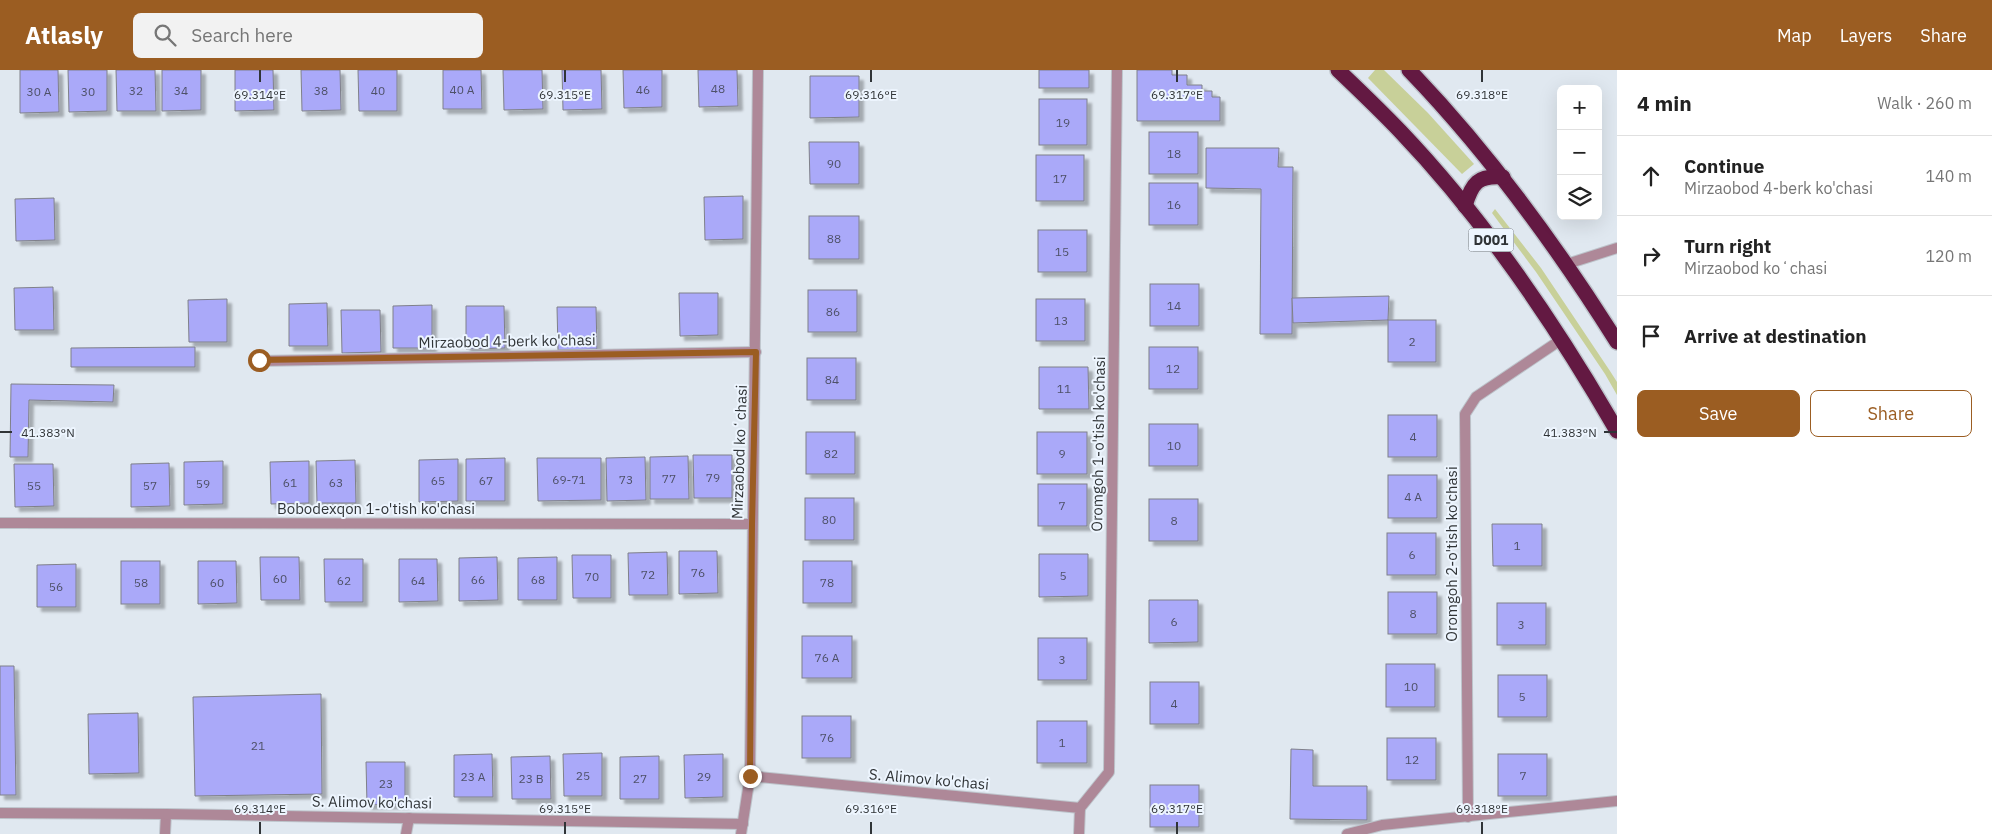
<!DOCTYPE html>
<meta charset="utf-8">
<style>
:root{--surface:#fff;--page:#f2f2f2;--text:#222;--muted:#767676;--line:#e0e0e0;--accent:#9b5d22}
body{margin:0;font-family:"IBM Plex Sans",sans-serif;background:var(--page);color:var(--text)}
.controls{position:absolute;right:15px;top:15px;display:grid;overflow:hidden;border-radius:8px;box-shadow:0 5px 20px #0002}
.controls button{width:45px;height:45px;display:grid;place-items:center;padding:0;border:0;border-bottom:1px solid var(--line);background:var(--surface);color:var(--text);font:25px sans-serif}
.stop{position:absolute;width:15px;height:15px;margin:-11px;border:4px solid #9b5d22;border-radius:50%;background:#fff}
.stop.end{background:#9b5d22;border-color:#fff;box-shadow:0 1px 5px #0008}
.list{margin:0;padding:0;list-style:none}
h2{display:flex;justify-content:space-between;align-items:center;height:65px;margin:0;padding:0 20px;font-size:21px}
h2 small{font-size:16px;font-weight:400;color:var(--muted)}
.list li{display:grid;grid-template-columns:32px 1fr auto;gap:15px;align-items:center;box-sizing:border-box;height:80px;padding:0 20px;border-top:1px solid var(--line)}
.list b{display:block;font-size:19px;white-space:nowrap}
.list p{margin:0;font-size:16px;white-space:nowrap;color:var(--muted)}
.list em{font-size:16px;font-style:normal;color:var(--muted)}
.actions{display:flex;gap:10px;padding:15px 20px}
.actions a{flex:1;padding:11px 0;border:1px solid var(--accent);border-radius:8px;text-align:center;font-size:18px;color:var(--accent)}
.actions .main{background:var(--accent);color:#fff}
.icon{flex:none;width:28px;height:28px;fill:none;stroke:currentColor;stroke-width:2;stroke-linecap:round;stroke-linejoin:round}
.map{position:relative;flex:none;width:1617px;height:764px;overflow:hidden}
header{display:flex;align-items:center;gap:30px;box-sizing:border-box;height:70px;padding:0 25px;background:var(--accent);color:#fff}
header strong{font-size:24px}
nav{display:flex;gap:28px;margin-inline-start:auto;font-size:18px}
.search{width:350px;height:45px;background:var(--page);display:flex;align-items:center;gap:12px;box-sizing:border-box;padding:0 18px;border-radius:8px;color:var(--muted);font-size:19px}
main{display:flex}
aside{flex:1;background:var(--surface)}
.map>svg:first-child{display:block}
</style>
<header>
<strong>Atlasly</strong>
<div class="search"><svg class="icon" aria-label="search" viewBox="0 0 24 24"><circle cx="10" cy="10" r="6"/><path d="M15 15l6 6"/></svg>Search here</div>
<nav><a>Map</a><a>Layers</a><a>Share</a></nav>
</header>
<main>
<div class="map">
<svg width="1617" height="764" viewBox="0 0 1617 764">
<defs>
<filter id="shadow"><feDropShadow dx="4.5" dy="4.5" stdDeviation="1" flood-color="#0004"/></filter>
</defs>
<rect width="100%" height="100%" fill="#e0e8f0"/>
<g fill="#c8d099">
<polygon points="1375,0 1384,0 1428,43 1474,94 1462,104 1368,8"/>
<polygon points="1495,139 1541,198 1610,301 1617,312 1617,325 1605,304 1536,202 1492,143"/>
</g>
<g fill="#aaa9f9" stroke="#7f8089" filter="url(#shadow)">
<polygon points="20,0 58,0 59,42 20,43"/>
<polygon points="68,0 107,0 107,41 69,42"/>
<polygon points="116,0 155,0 156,41 117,41"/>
<polygon points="162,0 201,0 201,40 162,41"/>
<polygon points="235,0 273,0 274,40 235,41"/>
<polygon points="301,0 340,0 341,40 302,41"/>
<polygon points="358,0 397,0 397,41 359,41"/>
<polygon points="443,0 481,0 482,39 443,39"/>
<polygon points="503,0 542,0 543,39 504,40"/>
<polygon points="562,0 601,0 602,39 563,40"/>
<polygon points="623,0 662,0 662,37 624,38"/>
<polygon points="698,0 737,0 738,36 699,37"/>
<rect x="1039" y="0" width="50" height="18"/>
<polygon points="1137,0 1172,0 1172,5 1187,5 1187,15 1202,15 1202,21 1212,21 1212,27 1220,27 1220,51 1137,51"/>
<polygon points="810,6 859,6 859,47 810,48"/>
<rect x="1039" y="29" width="48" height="46"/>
<rect x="1149" y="62" width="49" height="42"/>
<polygon points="809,72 859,72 859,114 810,114"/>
<polygon points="1206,78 1279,78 1278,97 1293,97 1292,264 1260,264 1261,119 1206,118"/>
<rect x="1036" y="85" width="48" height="46"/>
<rect x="1149" y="113" width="49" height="42"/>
<polygon points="743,126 743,169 705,170 704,127"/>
<polygon points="54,128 55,170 16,171 15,129"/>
<rect x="809" y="146" width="50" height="43"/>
<rect x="1038" y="160" width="49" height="42"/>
<rect x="1150" y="214" width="49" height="42"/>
<polygon points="53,217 54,260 15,260 14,218"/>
<rect x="808" y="220" width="49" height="42"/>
<polygon points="679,223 718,223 718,265 680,266"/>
<polygon points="1389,226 1388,250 1293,253 1292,228"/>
<polygon points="227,229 227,272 189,272 188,230"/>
<rect x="1036" y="229" width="49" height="42"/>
<polygon points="327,233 328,276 289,276 289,234"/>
<polygon points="432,235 432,278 393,278 393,236"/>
<polygon points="466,236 504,236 505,278 466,279"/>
<polygon points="557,237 596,237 597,279 558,280"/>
<polygon points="341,240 380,240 381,282 342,283"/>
<rect x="1388" y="250" width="48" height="42"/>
<polygon points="195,277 195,297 71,297 71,278"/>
<rect x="1149" y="277" width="49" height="42"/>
<rect x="807" y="288" width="49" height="42"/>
<polygon points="1039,297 1088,297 1089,339 1039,339"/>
<polygon points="11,314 114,315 113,332 29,330 28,387 10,387"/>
<rect x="1388" y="345" width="49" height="42"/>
<rect x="1149" y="354" width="49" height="42"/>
<rect x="806" y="362" width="49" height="42"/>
<rect x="1037" y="362" width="50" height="42"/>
<polygon points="693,385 732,385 732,428 694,428"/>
<polygon points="688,386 689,429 650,429 650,387"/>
<polygon points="645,387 646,430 607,431 606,388"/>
<polygon points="505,388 505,431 466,431 466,389"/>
<polygon points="537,388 601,388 601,430 538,431"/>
<polygon points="458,389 458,431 419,432 419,390"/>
<polygon points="355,390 356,433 317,433 316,391"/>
<polygon points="223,391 223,434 184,435 184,392"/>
<polygon points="309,391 309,433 271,434 270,392"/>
<polygon points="169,393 170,436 131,437 131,394"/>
<polygon points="14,394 53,394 54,436 15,437"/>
<rect x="1388" y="405" width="49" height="43"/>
<rect x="1038" y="414" width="49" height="42"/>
<rect x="805" y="428" width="49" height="42"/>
<rect x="1149" y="429" width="49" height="42"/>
<polygon points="1492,454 1542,454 1542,496 1493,496"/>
<rect x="1387" y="463" width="49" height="42"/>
<polygon points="679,481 717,481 718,523 679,524"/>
<polygon points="667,482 668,525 629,525 628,483"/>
<polygon points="1039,484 1088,484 1088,526 1039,527"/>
<polygon points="572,485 611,485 611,528 573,528"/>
<polygon points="260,487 299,487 300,530 261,530"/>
<polygon points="497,487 498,530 459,531 459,488"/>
<polygon points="557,487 557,530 518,530 518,488"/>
<polygon points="324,489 363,489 363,532 325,532"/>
<polygon points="399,489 437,489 438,531 399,532"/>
<rect x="121" y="491" width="39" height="43"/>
<polygon points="198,491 236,491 237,533 198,534"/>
<rect x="803" y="491" width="49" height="42"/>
<polygon points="76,494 76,537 37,537 37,495"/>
<rect x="1388" y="522" width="49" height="42"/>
<polygon points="1149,530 1198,530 1198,572 1149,573"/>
<rect x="1497" y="533" width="49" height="42"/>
<rect x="802" y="566" width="50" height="42"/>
<rect x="1038" y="568" width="49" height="42"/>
<rect x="1386" y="594" width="49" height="43"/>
<polygon points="0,596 14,596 16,725 0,725"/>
<rect x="1498" y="605" width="49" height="42"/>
<rect x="1150" y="612" width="49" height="42"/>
<polygon points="321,624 322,724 195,726 193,627"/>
<polygon points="138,643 139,703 89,704 88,644"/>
<rect x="802" y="646" width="49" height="42"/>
<rect x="1037" y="651" width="50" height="42"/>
<rect x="1387" y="668" width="49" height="42"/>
<polygon points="1291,679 1313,680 1313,716 1367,716 1367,750 1290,749"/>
<polygon points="602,683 602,726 564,726 563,684"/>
<polygon points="492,684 493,727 454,727 454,685"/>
<polygon points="723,684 723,727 685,728 684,685"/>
<rect x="1498" y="684" width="49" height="42"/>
<polygon points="550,686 551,729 512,729 511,687"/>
<polygon points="659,686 659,729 620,729 620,687"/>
<polygon points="366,692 405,692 405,734 367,735"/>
<rect x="1150" y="715" width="49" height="42"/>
</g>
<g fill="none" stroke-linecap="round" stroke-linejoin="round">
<g stroke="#bdc4cb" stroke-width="12">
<g id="lane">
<polyline points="165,764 166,744"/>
<polyline points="406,764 409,748"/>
</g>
</g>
<g stroke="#bdc4cb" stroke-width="12">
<g id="street">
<polyline points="1567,194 1617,178"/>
<polyline points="259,291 756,282"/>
<polyline points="0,453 752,454"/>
<polyline points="750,706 1080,738 1079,764"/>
<polyline points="1080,738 1109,702 1117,0"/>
<polyline points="0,743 166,744 743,754"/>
<polyline points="1468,747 1465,344 1476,327 1562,269"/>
<polyline points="741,764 750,706 758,0"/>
<polyline points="1347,764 1382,755 1617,731"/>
</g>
</g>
<g stroke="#bdc4cb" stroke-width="18">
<g id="highway">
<path d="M 1338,0 C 1359,20 1380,40 1400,61 C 1485,150 1556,255 1617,361"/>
<path d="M 1409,0 C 1489,83 1556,175 1617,272"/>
<path d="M 1465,136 C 1472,113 1478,105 1503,107"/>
</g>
</g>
<use href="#lane" stroke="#ae8898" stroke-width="10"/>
<use href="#street" stroke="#ae8898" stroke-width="10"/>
<use href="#highway" stroke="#631942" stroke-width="15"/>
</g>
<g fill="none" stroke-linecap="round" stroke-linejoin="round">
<polyline stroke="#9b5d22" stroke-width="6" points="259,290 756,282 752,454 750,706"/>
</g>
<path fill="none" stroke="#303437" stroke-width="2" d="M 260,0 L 260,12M 565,0 L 565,12M 871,0 L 871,12M 1177,0 L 1177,12M 1482,0 L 1482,12M 0,362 L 12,362M 1604,362 L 1617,362M 260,752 L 260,764M 565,752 L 565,764M 871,752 L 871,764M 1177,752 L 1177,764M 1482,752 L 1482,764"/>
<g text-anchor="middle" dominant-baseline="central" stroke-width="4" stroke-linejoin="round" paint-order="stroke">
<g font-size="12" fill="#4e5168">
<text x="718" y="18">48</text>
<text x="462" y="19">40 A</text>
<text x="643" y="19">46</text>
<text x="136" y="20">32</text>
<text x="181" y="20">34</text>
<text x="321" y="20">38</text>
<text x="378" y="20">40</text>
<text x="39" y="21">30 A</text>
<text x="88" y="21">30</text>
<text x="1063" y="52">19</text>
<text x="1174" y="83">18</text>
<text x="834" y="93">90</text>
<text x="1060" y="108">17</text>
<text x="1174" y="134">16</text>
<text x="834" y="168">88</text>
<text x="1062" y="181">15</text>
<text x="1174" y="235">14</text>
<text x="833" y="241">86</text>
<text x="1061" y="250">13</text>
<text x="1412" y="271">2</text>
<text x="1173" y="298">12</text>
<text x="832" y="309">84</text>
<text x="1064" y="318">11</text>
<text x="1413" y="366">4</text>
<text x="1174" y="375">10</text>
<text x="831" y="383">82</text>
<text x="1062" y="383">9</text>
<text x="713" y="407">79</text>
<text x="669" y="408">77</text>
<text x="569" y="409">69-71</text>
<text x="626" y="409">73</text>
<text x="438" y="410">65</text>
<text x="486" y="410">67</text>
<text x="290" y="412">61</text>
<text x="336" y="412">63</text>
<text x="203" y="413">59</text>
<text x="34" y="415">55</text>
<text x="150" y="415">57</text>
<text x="1413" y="426">4 A</text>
<text x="1062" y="435">7</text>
<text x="829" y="449">80</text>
<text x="1174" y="450">8</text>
<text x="1517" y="475">1</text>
<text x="1412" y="484">6</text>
<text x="698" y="502">76</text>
<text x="648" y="504">72</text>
<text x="1063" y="505">5</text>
<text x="592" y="506">70</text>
<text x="280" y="508">60</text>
<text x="478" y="509">66</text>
<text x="538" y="509">68</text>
<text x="344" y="510">62</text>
<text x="418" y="510">64</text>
<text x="141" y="512">58</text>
<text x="217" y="512">60</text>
<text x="827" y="512">78</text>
<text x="56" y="516">56</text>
<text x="1413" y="543">8</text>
<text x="1174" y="551">6</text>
<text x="1521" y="554">3</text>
<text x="827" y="587">76 А</text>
<text x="1062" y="589">3</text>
<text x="1411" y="616">10</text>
<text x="1522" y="626">5</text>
<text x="1174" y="633">4</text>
<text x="827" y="667">76</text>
<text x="1062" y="672">1</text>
<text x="258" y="675">21</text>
<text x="1412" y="689">12</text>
<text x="583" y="705">25</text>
<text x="1523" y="705">7</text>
<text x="473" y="706">23 A</text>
<text x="704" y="706">29</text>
<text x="531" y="708">23 B</text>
<text x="640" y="708">27</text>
<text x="386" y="713">23</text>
</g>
<rect fill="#edf5fe" stroke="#696e73" stroke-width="1" x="1468.5" y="158.5" width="45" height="23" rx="4"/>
<g font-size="14" font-weight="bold" fill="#303437">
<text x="1491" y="170">D001</text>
</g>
<g font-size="15" fill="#303437" stroke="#edf5fe">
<text transform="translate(507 271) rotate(-1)">Mirzaobod 4-berk ko'chasi</text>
<text transform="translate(1098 374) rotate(-89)">Oromgoh 1-o'tish ko'chasi</text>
<text transform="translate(739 382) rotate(-88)">Mirzaobod koʻchasi</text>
<text x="376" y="438">Bobodexqon 1-o'tish ko'chasi</text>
<text transform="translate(1451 484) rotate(-90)">Oromgoh 2-o'tish ko'chasi</text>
<text transform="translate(929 709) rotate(5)">S. Alimov ko'chasi</text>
<text transform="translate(372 732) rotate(1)">S. Alimov ko'chasi</text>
</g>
</g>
<g font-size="12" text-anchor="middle" fill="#303437" stroke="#edf5fe" stroke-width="4" stroke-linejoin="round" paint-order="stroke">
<text x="260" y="29">69.314°E</text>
<text x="565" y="29">69.315°E</text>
<text x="871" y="29">69.316°E</text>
<text x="1177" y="29">69.317°E</text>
<text x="1482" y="29">69.318°E</text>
<text x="48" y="367">41.383°N</text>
<text x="1570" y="367">41.383°N</text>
<text x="260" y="743">69.314°E</text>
<text x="565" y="743">69.315°E</text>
<text x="871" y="743">69.316°E</text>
<text x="1177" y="743">69.317°E</text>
<text x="1482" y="743">69.318°E</text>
</g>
</svg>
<div class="controls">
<button>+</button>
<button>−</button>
<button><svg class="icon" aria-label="layers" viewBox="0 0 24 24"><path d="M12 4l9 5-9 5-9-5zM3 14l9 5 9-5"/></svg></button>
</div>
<div class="stop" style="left:259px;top:290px"></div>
<div class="stop end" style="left:750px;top:706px"></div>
</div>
<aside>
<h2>4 min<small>Walk · 260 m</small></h2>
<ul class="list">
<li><svg class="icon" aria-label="ahead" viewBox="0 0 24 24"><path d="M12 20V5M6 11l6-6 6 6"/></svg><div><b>Continue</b><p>Mirzaobod 4-berk ko'chasi</p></div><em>140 m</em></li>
<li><svg class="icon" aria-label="right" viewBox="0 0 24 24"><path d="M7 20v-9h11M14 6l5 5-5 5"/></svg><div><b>Turn right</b><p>Mirzaobod koʻchasi</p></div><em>120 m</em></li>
<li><svg class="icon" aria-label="arrive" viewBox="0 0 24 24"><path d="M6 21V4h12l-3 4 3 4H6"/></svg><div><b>Arrive at destination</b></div></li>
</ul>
<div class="actions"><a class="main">Save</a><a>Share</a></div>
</aside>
</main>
